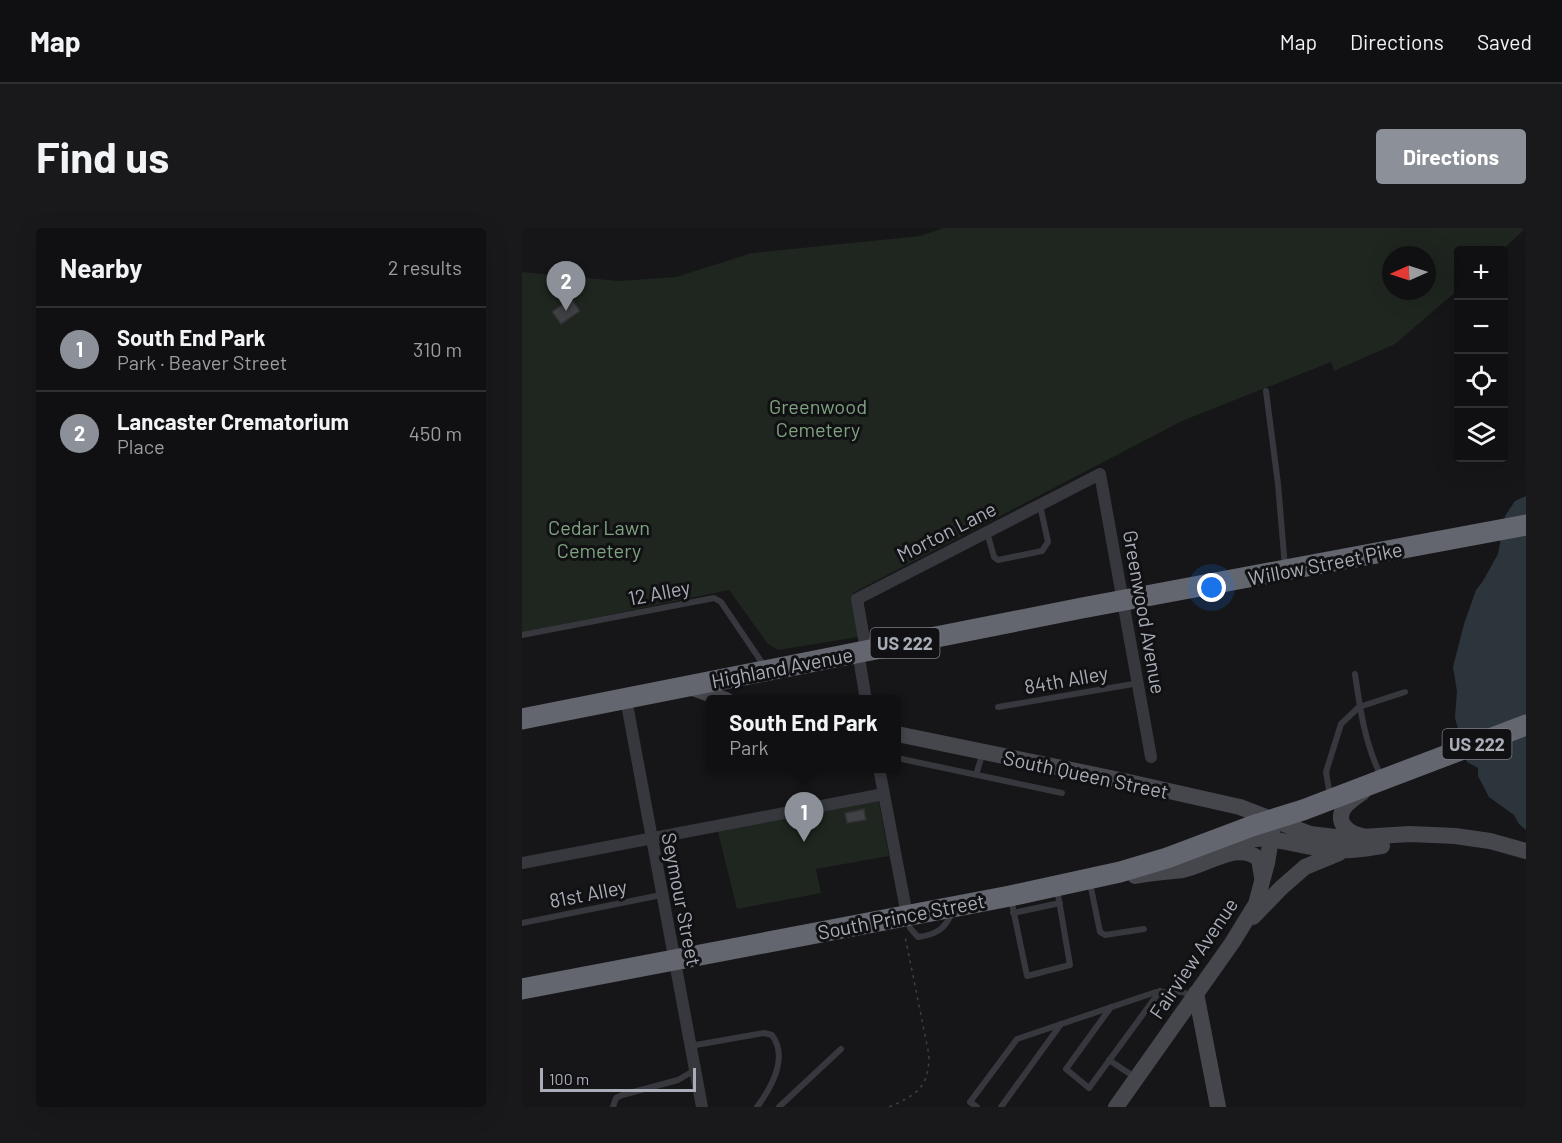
<!DOCTYPE html>
<meta charset="utf-8">
<style>
:root{--surface:#101012;--page:#19191b;--text:#f1f3f6;--muted:#9c9d9f;--line:#303032;--accent:#8c9099}
body{margin:0;font-family:Barlow,sans-serif;background:var(--page);color:var(--text)}
.controls{position:absolute;right:18px;top:18px;display:grid;overflow:hidden;border-radius:6px;box-shadow:0 6px 24px #0002}
.controls button{width:54px;height:54px;display:grid;place-items:center;padding:0;border:0;border-bottom:2px solid var(--line);background:var(--surface);color:var(--text);font:30px sans-serif}
.compass{position:absolute;left:860px;top:18px;width:54px;height:54px;border-radius:50%;background:var(--surface);box-shadow:0 6px 24px #0002;rotate:267deg}
.scale{position:absolute;left:18px;bottom:15px;width:156px;box-sizing:border-box;padding-left:6px;border:3px solid #a8adb8;border-top:0;font-size:16px;line-height:21px;white-space:nowrap;color:#a8adb8;-webkit-text-stroke:4px #111113;paint-order:stroke}
.you{position:absolute;left:690px;top:360px;width:21px;height:21px;margin:-15px;border:4px solid #fff;border-radius:50%;background:#1a73e8;box-shadow:0 0 0 9px #1a73e833}
.badge{display:grid;place-items:center;width:39px;height:39px;border-radius:50%;background:var(--accent);color:#fff;font-size:20px;font-weight:700}
.pin{position:absolute;translate:-50% -50px;filter:drop-shadow(0 2px 3px #0008)}
.pin::after{content:'';position:absolute;top:32px;width:21px;height:18px;background:inherit;clip-path:polygon(0 0,100% 0,50% 100%)}
.popup{position:absolute;left:184px;top:467px;width:195px;height:78px;box-sizing:border-box;display:grid;place-content:center;border-radius:6px;background:var(--surface);filter:drop-shadow(0 2px 4px #0005);font-size:20px;white-space:nowrap;color:var(--muted)}
.popup b{font-size:22px;color:var(--text)}
.popup::after{content:'';position:absolute;left:50%;top:100%;margin-left:-12px;border:12px solid transparent;border-top-color:var(--surface)}
.list{margin:0;padding:0;list-style:none}
h2{display:flex;justify-content:space-between;align-items:center;height:78px;margin:0;padding:0 24px;font-size:26px}
h2 small{font-size:20px;font-weight:400;color:var(--muted)}
.list li{display:grid;grid-template-columns:39px 1fr auto;gap:18px;align-items:center;box-sizing:border-box;height:84px;padding:0 24px;border-top:2px solid var(--line)}
.list b{display:block;font-size:22px;white-space:nowrap}
.list p{margin:0;font-size:20px;white-space:nowrap;color:var(--muted)}
.list em{font-size:20px;font-style:normal;color:var(--muted)}
.icon{flex:none;width:33px;height:33px;fill:none;stroke:currentColor;stroke-width:2;stroke-linecap:round;stroke-linejoin:round}
.map{position:relative;flex:none;width:1004px;height:879px;overflow:hidden;border-radius:6px}
header{display:flex;align-items:center;gap:36px;box-sizing:border-box;height:84px;padding:0 30px;background:var(--surface);border-bottom:2px solid var(--line)}
header strong{font-size:28px}
nav{display:flex;gap:33px;margin-inline-start:auto;font-size:21px}
.intro{display:flex;align-items:center;justify-content:space-between;box-sizing:border-box;height:144px;padding:0 36px}
h1{margin:0;font-size:42px}
.button{padding:15px 27px;border-radius:6px;background:var(--accent);color:#fff;font-size:21px;font-weight:700}
main{display:flex;gap:36px;padding:0 36px}
aside{flex:1;background:var(--surface);border-radius:6px;box-shadow:0 6px 24px #0002}
.map>svg:first-child{display:block}
</style>
<header>
<strong>Map</strong>
<nav><a>Map</a><a>Directions</a><a>Saved</a></nav>
</header>
<div class="intro"><h1>Find us</h1><a class="button">Directions</a></div>
<main>
<aside>
<h2>Nearby<small>2 results</small></h2>
<ul class="list">
<li><span class="badge">1</span><div><b>South End Park</b><p>Park · Beaver Street</p></div><em>310 m</em></li>
<li><span class="badge">2</span><div><b>Lancaster Crematorium</b><p>Place</p></div><em>450 m</em></li>
</ul>
</aside>
<div class="map">
<svg width="1004" height="879" viewBox="0 0 1004 879">
<rect width="100%" height="100%" fill="#161618"/>
<g fill="#1e261f" fill-rule="evenodd">
<path d="M 422,0 L 1004,0 L 980,22 L 936,22 L 936,62 L 873,116 L 812,143 L 809,134 L 660,193 L 331,365 L 336,409 L 256,422 L 246,416 L 207,362 L 0,405 L 0,44 L 97,53 L 154,49 L 230,25 L 398,8 ZM 869,27 L 905,27 L 905,63 L 869,63 Z"/>
<polygon points="356,570 367,628 294,641 299,665 215,681 195,600"/>
</g>
<polygon fill="#2c353c" points="1004,268 1004,602 997,596 992,587 967,569 956,548 956,540 945,534 933,490 935,463 931,439 942,396 954,362 961,353 976,326 983,288 993,273"/>
<g fill="#404145" stroke="#303034" stroke-width="1.5">
<polygon points="49,70 58,83 39,96 30,84"/>
<polygon points="342,581 344,592 325,595 323,585"/>
</g>
<g fill="none" stroke-linecap="round" stroke-linejoin="round">
<path stroke="#3d3f44" stroke-width="1.5" stroke-dasharray="3 4.5" stroke-linecap="butt" d="M 367,879 C 395,867 407,859 407,827 L 383,708"/>
<g stroke="#37383d" stroke-width="6">
<polyline points="744,163 756,256 763,339"/>
<polyline points="465,304 472,329 476,332 520,323 526,314 518,277"/>
<polyline points="0,407 192,370 199,374 243,439"/>
<path d="M 833,446 C 838,481 843,516 859,548"/>
<polyline points="476,479 617,455"/>
<polyline points="375,530 540,565"/>
<polyline points="454,547 461,524"/>
<polyline points="808,568 804,544 819,496 837,479 883,464"/>
<polyline points="568,655 578,704 583,707 622,701"/>
<polyline points="489,671 505,748 548,737 535,661"/>
<polyline points="491,685 538,675"/>
<path d="M 386,690 L 388,700 L 396,709 C 413,707 424,701 430,684"/>
<polyline points="0,695 139,667"/>
<polyline points="589,779 544,841 567,860 638,763"/>
<path d="M 168,818 L 242,805 L 250,807 C 267,830 249,860 235,879"/>
<polyline points="587,832 614,850"/>
<polyline points="91,879 94,870 100,867 156,852 173,842"/>
<polyline points="257,879 319,821"/>
<polyline points="455,879 448,874 495,811 634,764 661,764 671,769"/>
<polyline points="479,879 539,796"/>
</g>
<g stroke="#37383d" stroke-width="12">
<polyline points="344,422 335,371 578,246 629,529"/>
<polyline points="336,424 344,472"/>
<polyline points="104,471 180,879"/>
<polyline points="357,540 385,687"/>
<polyline points="0,635 362,566"/>
</g>
<g stroke="#45474d" stroke-width="16">
<polyline points="165,458 204,472"/>
<polyline points="375,506 598,552 718,579 788,606 822,610 888,606 933,608 968,613 1004,623"/>
<path d="M 840,608 C 828,606 812,595 822,580 C 826,574 835,568 841,564"/>
<path d="M 702,618 C 745,602 763,617 804,621 C 822,624 842,621 860,618"/>
<path d="M 613,648 C 629,645 645,644 660,642 C 685,638 715,612 737,631 L 740,649"/>
<polyline points="731,689 759,660 783,639 817,625"/>
<polyline points="674,765 696,879"/>
<polyline points="594,879 710,715 734,676 745,635 752,592"/>
</g>
<g stroke="#63666e" stroke-width="21">
<polyline points="0,491 560,380 1004,297"/>
<polyline points="0,761 488,668 598,644 645,630 730,598 781,582 1004,497"/>
</g>
</g>
<g text-anchor="middle" dominant-baseline="central" stroke-width="6" stroke-linejoin="round" paint-order="stroke">
<g fill="#111113" stroke="#7b7e86" stroke-width="1.5">
<rect x="348.5" y="400" width="69" height="30" rx="4.5"/>
<rect x="920.5" y="501" width="69" height="30" rx="4.5"/>
</g>
<g font-size="18" font-weight="bold" fill="#a8adb8">
<text x="383" y="415">US 222</text>
<text x="955" y="516">US 222</text>
</g>
<g font-size="20" fill="#7fa381" stroke="#111113">
<text x="296" y="178">Greenwood<tspan x="296" dy="23">Cemetery</tspan></text>
<text x="77" y="299">Cedar Lawn<tspan x="77" dy="23">Cemetery</tspan></text>
</g>
<g font-size="20" fill="#a8adb8" stroke="#111113">
<text transform="translate(424 303) rotate(-27)">Morton Lane</text>
<text transform="translate(803 335) rotate(-11)">Willow Street Pike</text>
<text transform="translate(137 364) rotate(-11)">12 Alley</text>
<text transform="translate(623 384) rotate(80)">Greenwood Avenue</text>
<text transform="translate(260 439) rotate(-11)">Highland Avenue</text>
<text transform="translate(544 451) rotate(-10)">84th Alley</text>
<text transform="translate(564 546) rotate(12)">South Queen Street</text>
<text transform="translate(66 665) rotate(-11)">81st Alley</text>
<text transform="translate(160 671) rotate(79)">Seymour Street</text>
<text transform="translate(379 688) rotate(-11)">South Prince Street</text>
<text transform="translate(671 730) rotate(-56)">Fairview Avenue</text>
</g>
</g>
</svg>
<div class="controls">
<button>+</button>
<button>−</button>
<button><svg class="icon" aria-label="locate" viewBox="0 0 24 24"><circle cx="12" cy="12" r="6"/><path d="M12 2v4M12 18v4M2 12h4M18 12h4"/></svg></button>
<button><svg class="icon" aria-label="layers" viewBox="0 0 24 24"><path d="M12 4l9 5-9 5-9-5zM3 14l9 5 9-5"/></svg></button>
</div>
<svg class="compass" viewBox="-18 -18 36 36"><path d="M0-13l5 13h-10z" fill="#e53935"/><path d="M0 13l5-13h-10z" fill="#9c9d9f"/></svg>
<div class="scale">100 m</div>
<div class="you"></div>
<div class="pin badge" style="left:282px;top:614px">1</div>
<div class="popup"><b>South End Park</b>Park</div>
<div class="pin badge" style="left:44px;top:83px">2</div>
</div>
</main>
